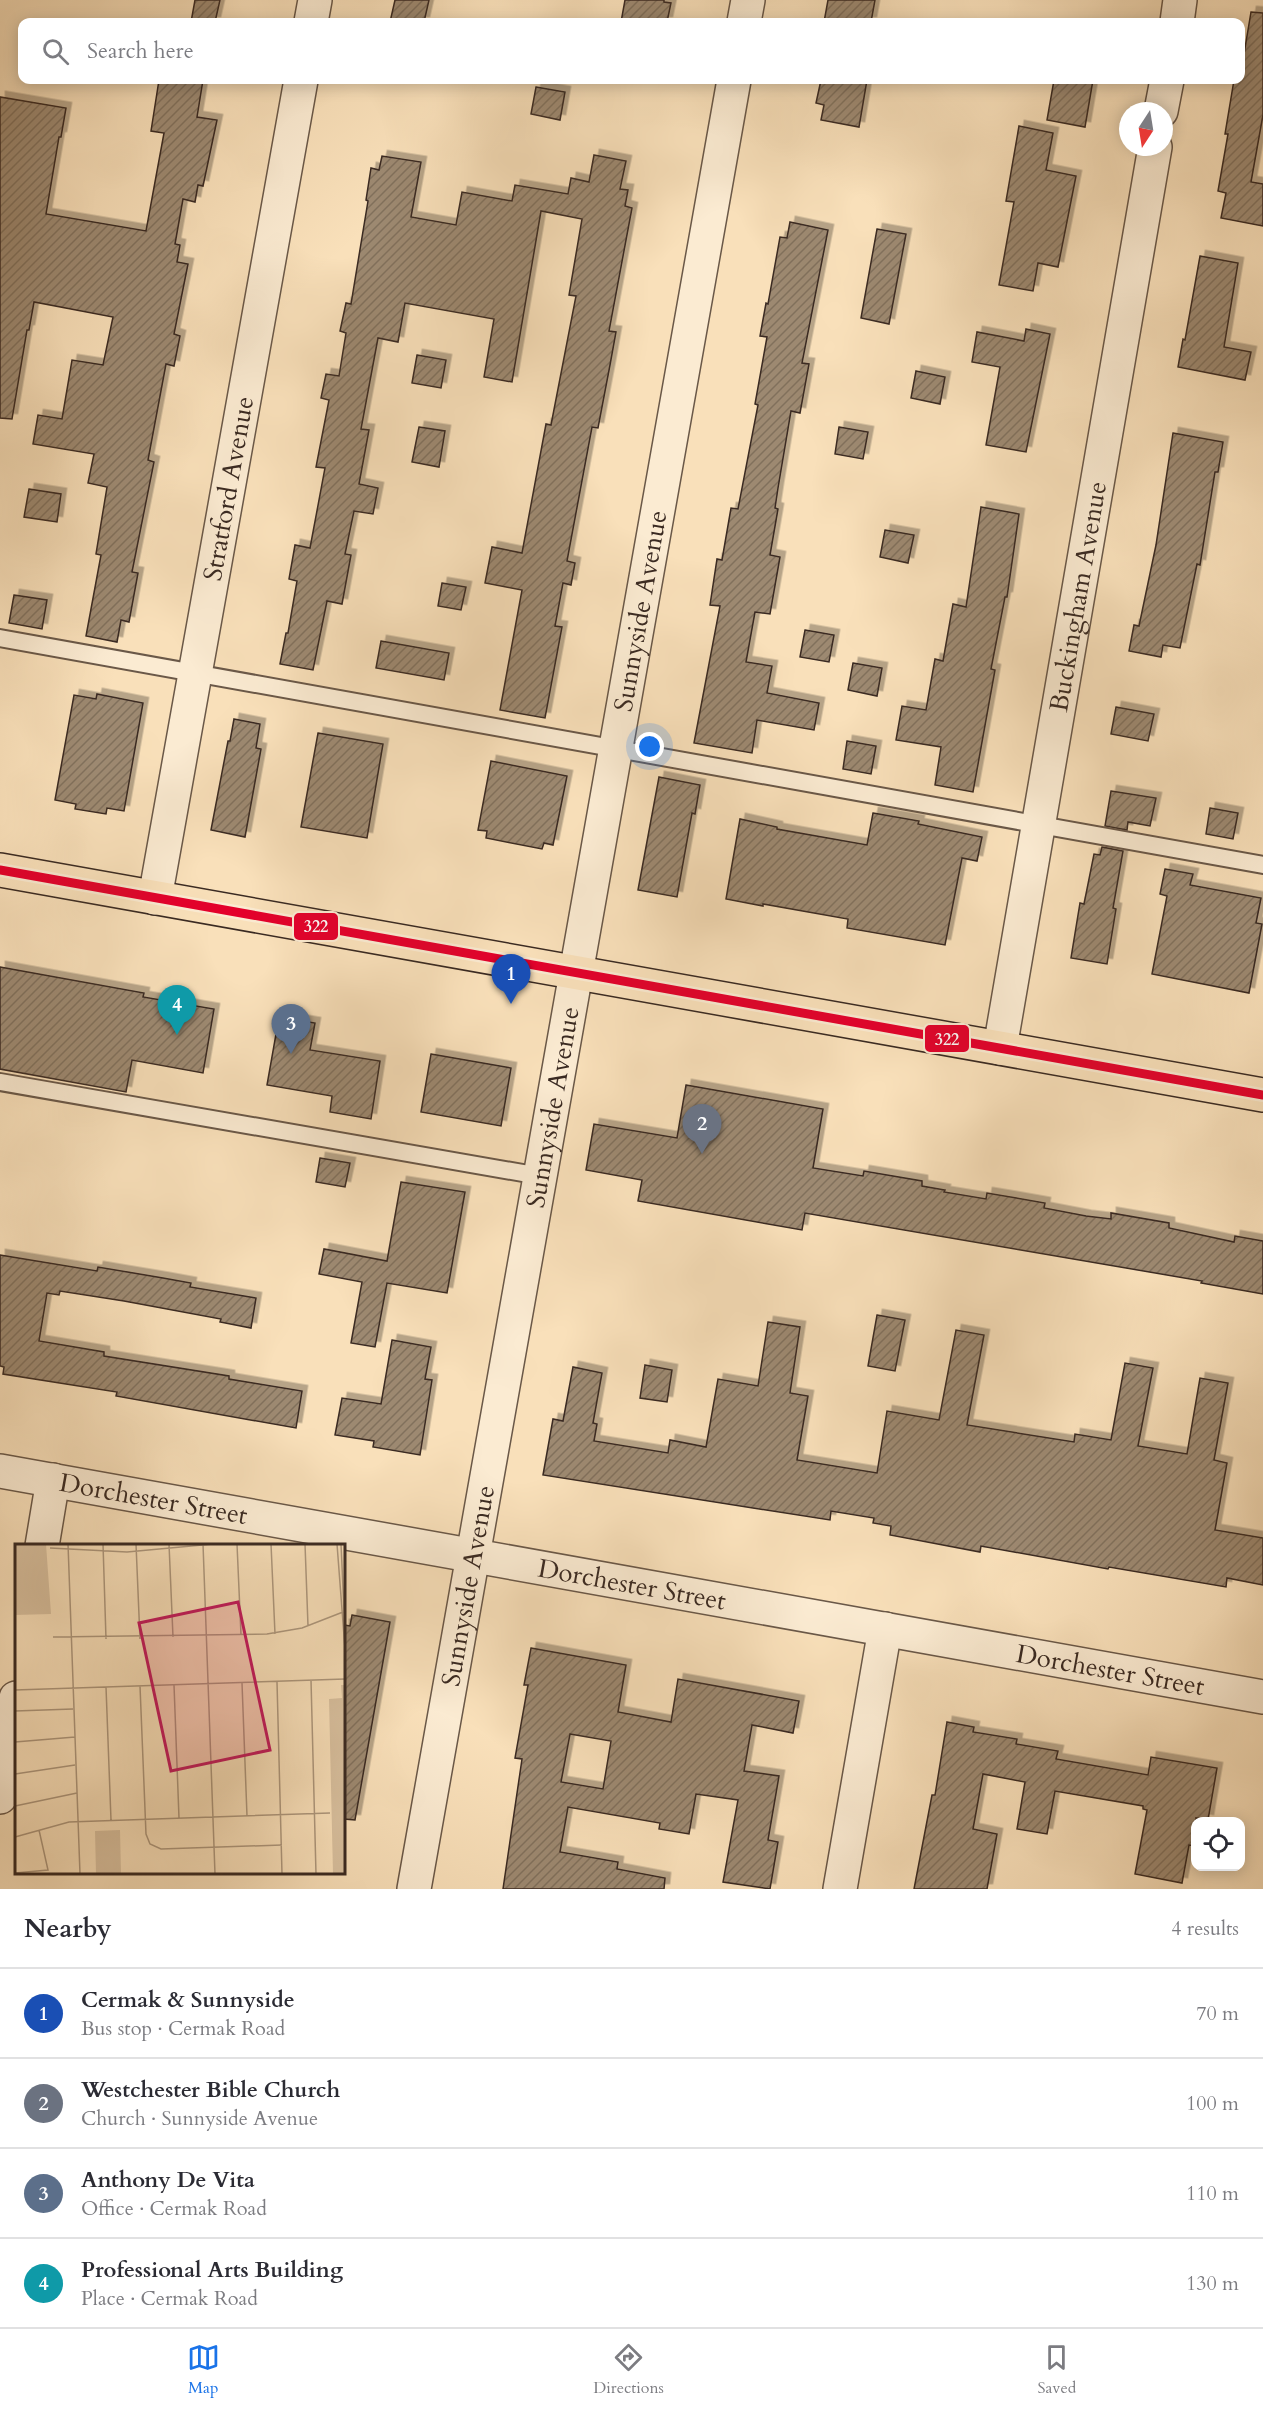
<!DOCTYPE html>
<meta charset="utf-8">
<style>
:root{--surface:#fff;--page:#f7f7f7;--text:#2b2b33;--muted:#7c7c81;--line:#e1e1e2;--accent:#1a73e8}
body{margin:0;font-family:Cardo,serif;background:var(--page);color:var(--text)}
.controls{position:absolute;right:18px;bottom:18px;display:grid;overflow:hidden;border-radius:12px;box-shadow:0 3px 15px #0003}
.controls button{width:54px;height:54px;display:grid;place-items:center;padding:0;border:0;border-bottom:2px solid var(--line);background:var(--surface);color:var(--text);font:30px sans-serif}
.compass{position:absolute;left:1119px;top:102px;width:54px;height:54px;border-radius:50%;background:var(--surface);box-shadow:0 3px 15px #0003;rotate:192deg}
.you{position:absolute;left:650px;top:747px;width:21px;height:21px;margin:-15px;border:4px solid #fff;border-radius:50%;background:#1a73e8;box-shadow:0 0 0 9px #1a73e833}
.badge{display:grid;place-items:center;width:39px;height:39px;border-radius:50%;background:var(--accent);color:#fff;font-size:20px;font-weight:700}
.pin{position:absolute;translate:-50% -50px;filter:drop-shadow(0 2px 3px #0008)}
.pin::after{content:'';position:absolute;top:32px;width:21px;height:18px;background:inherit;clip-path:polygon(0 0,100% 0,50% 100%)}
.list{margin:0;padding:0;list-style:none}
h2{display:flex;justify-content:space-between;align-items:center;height:78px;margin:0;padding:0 24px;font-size:26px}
h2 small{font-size:20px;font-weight:400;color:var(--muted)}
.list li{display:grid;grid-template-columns:39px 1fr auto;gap:18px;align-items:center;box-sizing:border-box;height:90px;padding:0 24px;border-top:2px solid var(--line)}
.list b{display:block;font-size:22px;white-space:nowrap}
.list p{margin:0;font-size:20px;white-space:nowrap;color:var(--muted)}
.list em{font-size:20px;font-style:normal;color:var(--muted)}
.icon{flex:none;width:33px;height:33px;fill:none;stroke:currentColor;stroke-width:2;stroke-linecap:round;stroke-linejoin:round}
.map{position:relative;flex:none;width:1263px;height:1889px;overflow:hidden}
.search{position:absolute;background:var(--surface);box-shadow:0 3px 15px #0003;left:18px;right:18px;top:18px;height:66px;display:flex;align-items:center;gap:15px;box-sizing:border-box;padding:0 21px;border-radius:12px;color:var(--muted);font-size:22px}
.sheet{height:438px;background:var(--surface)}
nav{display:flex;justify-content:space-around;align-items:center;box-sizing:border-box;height:84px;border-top:2px solid var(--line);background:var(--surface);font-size:16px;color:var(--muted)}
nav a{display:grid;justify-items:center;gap:3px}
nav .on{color:var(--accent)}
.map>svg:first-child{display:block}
</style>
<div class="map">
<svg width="1263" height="1889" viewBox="0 0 1263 1889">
<defs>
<pattern id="building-hatch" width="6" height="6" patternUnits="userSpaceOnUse" patternTransform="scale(1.5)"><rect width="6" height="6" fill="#9d8971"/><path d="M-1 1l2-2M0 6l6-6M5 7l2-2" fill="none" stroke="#81705c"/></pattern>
<filter id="shadow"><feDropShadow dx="5.5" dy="-5.5" stdDeviation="0" flood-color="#0004"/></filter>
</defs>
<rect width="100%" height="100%" fill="#f9e0ba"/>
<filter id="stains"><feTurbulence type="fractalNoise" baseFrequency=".00333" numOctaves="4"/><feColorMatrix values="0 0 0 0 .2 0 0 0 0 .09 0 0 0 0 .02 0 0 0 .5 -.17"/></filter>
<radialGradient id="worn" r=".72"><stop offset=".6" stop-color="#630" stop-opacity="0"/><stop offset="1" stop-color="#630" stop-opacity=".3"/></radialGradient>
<g fill="url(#building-hatch)" stroke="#3a2a22" stroke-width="1.5" fill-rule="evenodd" filter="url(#shadow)">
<polygon points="195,0 220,0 215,22 191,22"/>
<polygon points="395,0 429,0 424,22 390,22"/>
<polygon points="625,0 664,0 664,2 671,3 667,22 621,22"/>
<polygon points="828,0 875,0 871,22 824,22"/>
<polygon points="1251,12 1263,13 1263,115 1251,182 1263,184 1263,226 1221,218 1226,193 1218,191 1228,134 1225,134 1234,80 1240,80 1240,59 1243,60"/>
<polygon points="159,80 203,80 197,117 217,120 203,186 198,185 195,202 183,199 175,244 180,245 177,262 188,264 174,334 180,336 174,366 166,364 148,460 154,462 132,572 138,573 129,622 121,620 117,642 86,636 101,555 96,554 107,487 88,483 94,454 33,444 38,415 62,419 72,360 103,365 113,317 34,302 29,330 27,330 12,419 0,418 0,97 66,108 61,137 59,137 46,214 146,231 164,133 151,131"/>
<polygon points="821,80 867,80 859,127 821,120 824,105 816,103"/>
<polygon points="1054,80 1093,80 1085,127 1047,120"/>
<polygon points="536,87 565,92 560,120 531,114"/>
<polygon points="1019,126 1053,133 1046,170 1076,176 1058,267 1038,263 1033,291 999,285 1014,202 1006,201"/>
<polygon points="594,155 626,161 620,189 628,190 625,206 632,208 609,331 616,332 610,365 598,428 592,427 567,561 575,563 571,585 563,583 555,626 562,627 545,718 500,710 522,590 485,583 492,547 522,553 546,424 551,425 576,296 569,295 582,219 541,211 512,382 484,377 494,319 405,303 398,342 378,338 361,429 369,430 359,484 378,488 373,514 354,511 345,554 351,555 342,604 327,601 313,670 280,664 286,633 288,633 297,581 289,579 295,545 310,548 325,468 316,467 329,400 321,398 326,374 339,376 346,333 340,331 346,303 351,304 368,201 366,200 371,168 379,170 382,156 421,162 411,217 456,225 462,192 512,201 515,185 568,194 571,178 589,182"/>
<polygon points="790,222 828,230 802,363 809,364 800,413 791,411 778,488 775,508 778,509 770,555 780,557 770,614 755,612 746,662 772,666 767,693 819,703 814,730 757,720 752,753 694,743 720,606 710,605 717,559 722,560 731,508 738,509 758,405 755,404 767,337 760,336 766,303 768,304 780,237 787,238"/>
<polygon points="877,229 906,234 889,324 861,318"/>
<polygon points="1200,256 1238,263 1224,347 1251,352 1245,380 1178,367 1183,339 1185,340"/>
<polygon points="1026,329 1050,334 1026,452 986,445 1000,367 972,362 977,332 1024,341"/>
<polygon points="417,355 446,360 441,388 412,383"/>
<polygon points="916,371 945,377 940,404 911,398"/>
<polygon points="419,427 445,431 439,467 412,462"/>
<polygon points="839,427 868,432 863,459 835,454"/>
<polygon points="1173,433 1223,442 1218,472 1215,472 1200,565 1197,564 1180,648 1163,645 1161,657 1129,651 1134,625 1139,626 1156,545"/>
<polygon points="29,489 61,494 57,522 24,517"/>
<polygon points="981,507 1019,514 1007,597 1005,597 991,669 995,670 973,792 935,785 941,747 896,740 902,706 926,710 935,659 943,661 953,604 966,607"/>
<polygon points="885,530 914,535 908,563 880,557"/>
<polygon points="442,583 466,587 461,610 438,606"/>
<polygon points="14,595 47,600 42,629 9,623"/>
<polygon points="805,630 834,635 829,662 800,657"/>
<polygon points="381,641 449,653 444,680 376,668"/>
<polygon points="853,663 882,668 877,696 848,690"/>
<polygon points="97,694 143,703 124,811 107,808 106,814 75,809 76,804 55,800 74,695 96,699"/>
<polygon points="1116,707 1154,714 1148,741 1111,734"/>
<polygon points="234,719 260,724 256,748 261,749 245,837 211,830 228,741 230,741"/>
<polygon points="318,733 383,744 367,838 301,827"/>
<polygon points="847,741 876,746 871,774 843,769"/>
<polygon points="491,761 567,776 553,845 544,843 542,849 486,838 487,831 478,830"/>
<polygon points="659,777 700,785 695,814 692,813 677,897 638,890"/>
<polygon points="1111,791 1156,798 1150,826 1128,822 1127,830 1105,826"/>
<polygon points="1210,808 1238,813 1233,839 1206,834"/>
<polygon points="873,813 919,821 918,824 982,837 977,861 962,858 945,945 847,928 848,919 763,904 763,906 726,899 740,819 777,827 777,829 867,845"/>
<polygon points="1102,847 1123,851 1113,908 1116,909 1107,964 1071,958 1080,903 1084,904 1094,854 1100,855"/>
<polygon points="1165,869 1193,874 1190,885 1261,898 1256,923 1262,924 1249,993 1152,974 1167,896 1160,894"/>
<polygon points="0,967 144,993 143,997 214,1009 203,1073 132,1060 126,1092 0,1069"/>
<polygon points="279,1017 315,1023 310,1050 380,1061 371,1119 330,1112 332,1096 267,1085"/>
<polygon points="431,1054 511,1068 501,1126 421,1112"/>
<polygon points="686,1085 823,1109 813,1168 863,1176 864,1171 922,1181 922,1186 945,1190 944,1192 986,1199 987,1193 1045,1203 1044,1208 1086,1216 1111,1219 1111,1213 1169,1223 1169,1228 1234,1242 1235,1236 1263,1241 1263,1294 1201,1283 1202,1281 805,1213 802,1230 638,1201 642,1180 586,1170 594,1124 677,1138"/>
<polygon points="320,1158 350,1163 345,1187 316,1182"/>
<polygon points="401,1182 465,1192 447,1293 387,1283 375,1347 351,1343 362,1282 319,1274 324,1249 387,1261"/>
<polygon points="0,1255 97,1271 98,1267 163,1278 191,1283 190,1287 256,1298 251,1328 220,1322 221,1319 124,1301 60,1291 59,1295 47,1293 39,1341 104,1352 104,1356 229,1376 229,1379 302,1391 296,1428 116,1396 117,1392 3,1374 4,1367 0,1366"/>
<polygon points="877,1315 905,1320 895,1371 868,1366"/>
<polygon points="768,1322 800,1327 790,1393 808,1396 797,1460 877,1473 887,1411 939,1420 956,1330 984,1335 967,1425 1074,1442 1075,1434 1111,1440 1125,1363 1153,1368 1138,1446 1187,1454 1200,1378 1228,1383 1214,1460 1227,1463 1215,1530 1263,1538 1263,1585 1227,1578 1226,1587 1109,1567 1108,1569 981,1546 980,1552 890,1535 891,1526 873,1523 874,1518 831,1511 830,1520 543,1475 553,1419 563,1421 573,1367 602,1373 593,1423 597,1424 594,1441 668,1453 670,1440 706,1447 718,1379 758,1386"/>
<polygon points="392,1340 431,1347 425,1379 432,1380 420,1455 373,1447 374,1441 335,1435 342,1398 381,1404"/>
<polygon points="645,1365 672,1370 667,1402 640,1398"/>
<polygon points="352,1615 390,1622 355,1820 344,1819 344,1625 350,1626"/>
<path d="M 531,1648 L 626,1665 L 618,1712 L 671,1722 L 678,1679 L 799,1701 L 793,1733 L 752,1725 L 744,1771 L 779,1776 L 768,1840 L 778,1842 L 770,1889 L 723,1882 L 738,1800 L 696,1794 L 689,1834 L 659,1829 L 660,1823 L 568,1807 L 560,1852 L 618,1862 L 617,1869 L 665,1878 L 664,1889 L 503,1889 L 522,1759 L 515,1758 L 528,1685 L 524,1685 ZM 570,1734 L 611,1741 L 603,1789 L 561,1782 Z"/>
<polygon points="947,1722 974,1727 973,1732 1017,1739 1016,1744 1058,1751 1056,1759 1148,1775 1151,1757 1217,1768 1208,1820 1196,1818 1196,1846 1189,1845 1182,1883 1135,1874 1147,1810 1143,1809 1143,1806 1055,1791 1047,1834 1017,1829 1025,1782 983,1774 973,1829 997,1834 987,1889 914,1889 932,1795 935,1795"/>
</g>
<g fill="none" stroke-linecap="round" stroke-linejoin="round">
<g stroke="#6a5848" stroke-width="20">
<g id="service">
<polyline points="0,638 1263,865"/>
<polyline points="0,1082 540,1176"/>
</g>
</g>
<g stroke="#6a5848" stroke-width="36">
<g id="minor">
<polyline points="311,22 315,0"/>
<polyline points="744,22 748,0"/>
<polyline points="1177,22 1180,0"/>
<polyline points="1161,111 1167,80"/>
<path id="s1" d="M 155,898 L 301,80"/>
<path id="s2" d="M 1000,1048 L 1155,147"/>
<path id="s3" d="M 0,1471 L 1263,1697"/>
<polyline points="42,1546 53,1480"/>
<polyline points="0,1797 16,1698"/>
<path id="s4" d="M 414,1889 L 734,80"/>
<polyline points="840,1889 885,1629"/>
</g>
</g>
<g stroke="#3a2a22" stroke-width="36">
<polyline id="primary" points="0,870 1263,1095"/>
</g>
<use href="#service" stroke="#fbebd2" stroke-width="16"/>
<use href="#minor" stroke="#fbebd2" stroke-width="33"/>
<use href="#primary" stroke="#f9e0ba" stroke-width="33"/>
<g stroke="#fbebd2" stroke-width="14">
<polyline id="bus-1" points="0,870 1263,1095"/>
</g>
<use href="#bus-1" stroke="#e4002b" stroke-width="9"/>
</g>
<g text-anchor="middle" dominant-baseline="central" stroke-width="4.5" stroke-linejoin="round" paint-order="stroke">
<g font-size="26" fill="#3a2a22" stroke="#fbebd2">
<text stroke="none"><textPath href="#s1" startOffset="416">Stratford Avenue</textPath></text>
<text stroke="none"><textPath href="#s2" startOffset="458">Buckingham Avenue</textPath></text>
<text stroke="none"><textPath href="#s4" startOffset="1298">Sunnyside Avenue</textPath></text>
<text stroke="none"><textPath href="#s4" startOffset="794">Sunnyside Avenue</textPath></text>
<text stroke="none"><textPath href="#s3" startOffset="156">Dorchester Street</textPath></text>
<text stroke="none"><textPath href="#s3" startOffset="642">Dorchester Street</textPath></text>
<text stroke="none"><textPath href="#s4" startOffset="308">Sunnyside Avenue</textPath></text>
<text stroke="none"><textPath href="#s3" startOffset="1128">Dorchester Street</textPath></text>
</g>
</g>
<g transform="translate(15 1544)">
<rect width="330" height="330" fill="#f9e0ba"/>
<path d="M 0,0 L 31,0 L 36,70 L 0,71 ZM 326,141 L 330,141 L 330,330 L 318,330 L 314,155 L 327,154 ZM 105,286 L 106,330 L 81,330 L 80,287 Z" fill="#d9c1a0"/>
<path fill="none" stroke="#ad977d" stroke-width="1.5" d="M 53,0 L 65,330M 88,0 L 91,95M 121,0 L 125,95M 154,0 L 158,93M 188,0 L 200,330M 222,0 L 226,91M 256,0 L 260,90M 290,0 L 293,82M 322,0 L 330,105M 326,0 L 330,88M 35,4 L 112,8 L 198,0M 38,93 L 252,90 L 287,84 L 328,68M 296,136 L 301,330M 262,138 L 267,330M 227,139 L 232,272M 159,141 L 164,274M 125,142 L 131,290 L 135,300 L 146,305 L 267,301M 91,143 L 96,276M 0,146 L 330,135M 0,167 L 58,165M 0,198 L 60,193M 0,230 L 60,221M 0,262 L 62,249M 0,293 L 54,278 L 315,269M 0,329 L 33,326 L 24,286"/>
<path fill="#c2185b" fill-opacity="0.15" stroke="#c2185b" stroke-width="3" d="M 223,58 L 255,206 L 156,227 L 124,79 Z"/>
<rect width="330" height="330" fill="none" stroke="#3a2a22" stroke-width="3"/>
</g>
<g stroke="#fbebd2" stroke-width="2">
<rect x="293" y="912" width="46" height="29" rx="6" fill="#e4002b"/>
<rect x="924" y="1024" width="46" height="29" rx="6" fill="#e4002b"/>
</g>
<g font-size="16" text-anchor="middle" font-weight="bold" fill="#fff">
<text x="316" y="932">322</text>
<text x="947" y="1045">322</text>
</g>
<rect width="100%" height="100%" filter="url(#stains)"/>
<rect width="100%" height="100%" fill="url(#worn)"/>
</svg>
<div class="controls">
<button><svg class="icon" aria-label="locate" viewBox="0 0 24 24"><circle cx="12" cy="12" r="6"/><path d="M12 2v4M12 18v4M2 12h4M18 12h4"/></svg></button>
</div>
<svg class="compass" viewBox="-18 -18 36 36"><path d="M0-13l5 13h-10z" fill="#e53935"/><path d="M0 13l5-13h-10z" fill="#7c7c81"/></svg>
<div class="you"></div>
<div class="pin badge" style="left:511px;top:1004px;background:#1a4fb4">1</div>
<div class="pin badge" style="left:702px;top:1154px;background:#6b7280">2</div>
<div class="pin badge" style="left:291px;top:1054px;background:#5c6f8a">3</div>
<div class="pin badge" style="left:177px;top:1035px;background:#0f9aa8">4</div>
<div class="search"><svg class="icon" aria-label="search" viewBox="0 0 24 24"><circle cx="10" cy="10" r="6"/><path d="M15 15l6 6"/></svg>Search here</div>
</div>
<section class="sheet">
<h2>Nearby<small>4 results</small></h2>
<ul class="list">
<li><span class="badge" style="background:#1a4fb4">1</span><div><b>Cermak &amp; Sunnyside</b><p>Bus stop · Cermak Road</p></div><em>70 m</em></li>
<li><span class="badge" style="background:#6b7280">2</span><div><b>Westchester Bible Church</b><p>Church · Sunnyside Avenue</p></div><em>100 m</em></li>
<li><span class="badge" style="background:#5c6f8a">3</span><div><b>Anthony De Vita</b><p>Office · Cermak Road</p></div><em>110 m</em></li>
<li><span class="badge" style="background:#0f9aa8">4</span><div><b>Professional Arts Building</b><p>Place · Cermak Road</p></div><em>130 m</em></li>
</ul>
</section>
<nav>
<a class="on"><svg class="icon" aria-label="map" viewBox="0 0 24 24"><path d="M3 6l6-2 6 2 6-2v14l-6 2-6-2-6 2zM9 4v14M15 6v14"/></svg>Map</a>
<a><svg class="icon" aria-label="directions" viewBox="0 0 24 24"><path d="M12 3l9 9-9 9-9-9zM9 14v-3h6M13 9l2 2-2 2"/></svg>Directions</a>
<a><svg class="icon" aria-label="saved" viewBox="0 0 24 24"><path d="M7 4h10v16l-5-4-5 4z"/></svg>Saved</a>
</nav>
